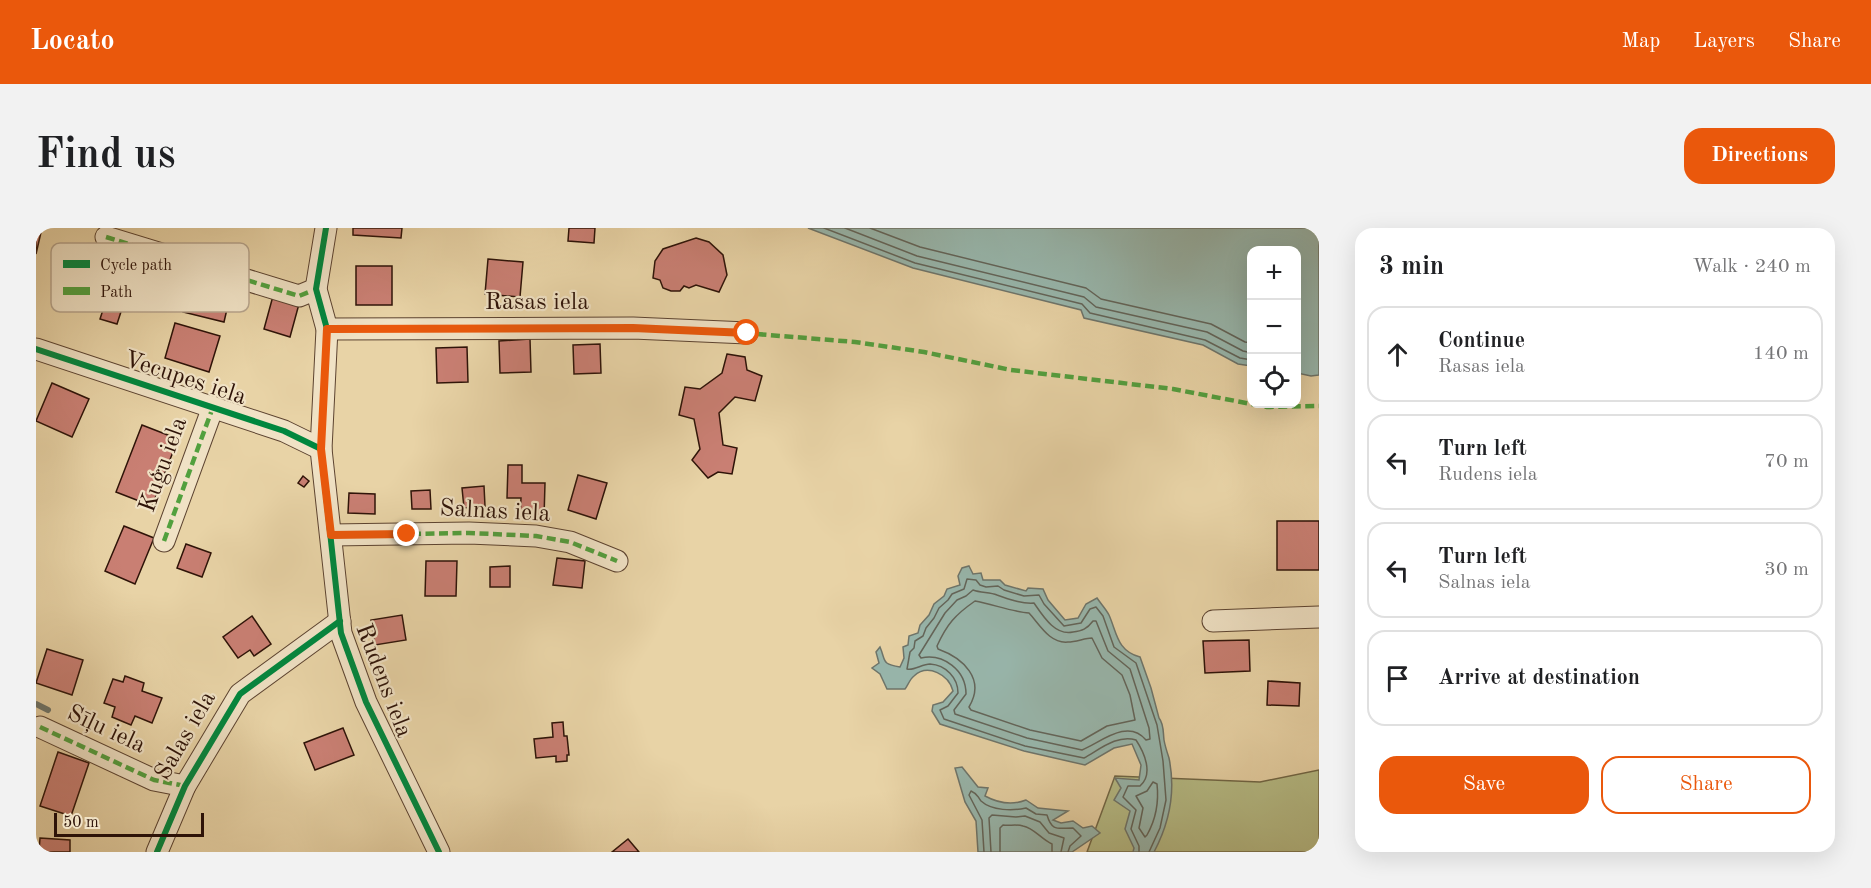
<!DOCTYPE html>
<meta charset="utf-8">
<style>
:root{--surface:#fff;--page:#f2f2f2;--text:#202124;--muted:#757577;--line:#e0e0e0;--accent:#ea580c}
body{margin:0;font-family:"Old Standard TT",serif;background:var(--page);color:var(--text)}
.controls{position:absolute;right:18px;top:18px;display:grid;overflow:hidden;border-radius:12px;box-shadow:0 6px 24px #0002}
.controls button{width:54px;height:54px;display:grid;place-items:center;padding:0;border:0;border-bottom:2px solid var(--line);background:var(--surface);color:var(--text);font:30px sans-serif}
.scale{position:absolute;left:18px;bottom:15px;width:150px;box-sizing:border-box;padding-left:6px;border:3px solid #2e1308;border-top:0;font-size:16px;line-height:21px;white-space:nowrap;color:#2e1308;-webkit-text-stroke:4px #f0e2c5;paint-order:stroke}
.stop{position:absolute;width:18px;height:18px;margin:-14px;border:4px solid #ea580c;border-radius:50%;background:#fff}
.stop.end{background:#ea580c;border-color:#fff;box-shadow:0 2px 6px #0008}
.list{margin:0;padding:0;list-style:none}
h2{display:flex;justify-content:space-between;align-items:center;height:78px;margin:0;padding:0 24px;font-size:26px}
h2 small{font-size:20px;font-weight:400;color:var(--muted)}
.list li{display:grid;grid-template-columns:39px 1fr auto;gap:18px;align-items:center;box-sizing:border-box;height:96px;margin:0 12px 12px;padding:0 12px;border:2px solid var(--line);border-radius:18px}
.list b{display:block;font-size:22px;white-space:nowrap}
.list p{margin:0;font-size:20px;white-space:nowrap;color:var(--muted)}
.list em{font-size:20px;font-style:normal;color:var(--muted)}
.actions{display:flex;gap:12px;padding:18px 24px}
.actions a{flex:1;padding:14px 0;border:2px solid var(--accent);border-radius:18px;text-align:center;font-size:21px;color:var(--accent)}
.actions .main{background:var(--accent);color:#fff}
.icon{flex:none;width:33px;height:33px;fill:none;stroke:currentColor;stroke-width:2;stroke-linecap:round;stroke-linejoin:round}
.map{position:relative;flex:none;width:1283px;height:624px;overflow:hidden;border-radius:18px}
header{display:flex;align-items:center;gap:36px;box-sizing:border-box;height:84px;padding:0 30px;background:var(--accent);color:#fff}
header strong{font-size:28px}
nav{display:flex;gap:33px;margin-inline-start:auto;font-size:21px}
.intro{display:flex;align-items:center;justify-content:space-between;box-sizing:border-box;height:144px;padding:0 36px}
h1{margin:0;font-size:42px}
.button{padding:15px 27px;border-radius:18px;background:var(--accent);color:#fff;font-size:21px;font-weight:700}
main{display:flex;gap:36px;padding:0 36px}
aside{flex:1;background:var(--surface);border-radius:18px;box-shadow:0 6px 24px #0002}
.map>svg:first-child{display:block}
</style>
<header>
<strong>Locato</strong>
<nav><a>Map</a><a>Layers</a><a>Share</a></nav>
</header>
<div class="intro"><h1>Find us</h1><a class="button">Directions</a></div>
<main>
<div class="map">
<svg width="1283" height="624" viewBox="0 0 1283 624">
<rect width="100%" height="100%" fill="#e8d3a6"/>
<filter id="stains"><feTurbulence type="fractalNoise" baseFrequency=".00333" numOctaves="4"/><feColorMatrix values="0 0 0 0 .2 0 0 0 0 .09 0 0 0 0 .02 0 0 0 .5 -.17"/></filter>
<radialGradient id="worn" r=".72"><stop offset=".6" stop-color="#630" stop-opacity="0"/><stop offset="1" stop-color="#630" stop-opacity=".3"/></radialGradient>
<polygon fill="#b6bc86" stroke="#726847" stroke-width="1.5" points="1283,542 1283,624 1051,624 1079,548 1224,554"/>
<g fill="#98b7ad" stroke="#6e756b" stroke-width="1.5">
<polygon points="772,0 1283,0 1283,147 1275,148 1261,145 1260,22 1216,22 1215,138 1202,136 1167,117 1048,90 1045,82 877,40"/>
<path d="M 933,338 L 937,346 L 945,345 L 947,352 L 964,352 L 969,357 L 990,363 L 992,360 L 1007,361 L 1012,372 L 1029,392 L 1042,390 L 1050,376 L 1061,370 C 1065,376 1070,381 1073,387 C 1081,405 1081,423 1104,429 L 1115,460 L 1123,490 C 1128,496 1127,504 1128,512 C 1129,518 1131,524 1133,530 C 1140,564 1134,594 1118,624 L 1097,624 L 1098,620 L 1089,601 L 1094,583 L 1078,572 L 1085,560 L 1079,550 L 1103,552 L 1105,537 L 1096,516 L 1078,520 L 1049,537 L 988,523 L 904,496 L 896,483 L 897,477 L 907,474 L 917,463 C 913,447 892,435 878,448 C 874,451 872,457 869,461 L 851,461 L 844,446 L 836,440 L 843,435 L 840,424 L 844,419 C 850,433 845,436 864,439 L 868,430 L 867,419 L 872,417 L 873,408 L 882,405 L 884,397 L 893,387 L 898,376 L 908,368 L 911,361 L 924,357 L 922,348 L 926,340 Z"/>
<path d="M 926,539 L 942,559 L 952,560 L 949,568 C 962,575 975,578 990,572 L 1002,580 L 1032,583 L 1017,592 L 1025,595 L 1037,593 L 1047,600 L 1056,598 L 1064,605 L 1036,624 L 942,624 L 940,593 L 929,574 L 919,540 Z"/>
</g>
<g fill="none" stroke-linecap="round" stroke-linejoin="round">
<g stroke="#63655a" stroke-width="1.5">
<polyline points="788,0 879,35 1046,76 1054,85 1169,112 1204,130 1216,132"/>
<polyline points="809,0 881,28 1048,69 1060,79 1171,104 1207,123 1216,125"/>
<polyline points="834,0 884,19 1050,60 1065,71 1175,96 1209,114 1216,115"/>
<path d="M 937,362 C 945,365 954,364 961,367 C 973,371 985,376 998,375 C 1007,388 1019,408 1037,404 C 1046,403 1051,401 1057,393 L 1060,393 L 1072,423 L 1094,441 L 1113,500 L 1114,511 L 1110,512 C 1092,490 1065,514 1046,522 L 991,510 L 919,486 L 918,482 L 930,466 C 930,442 907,425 885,430 L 883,427 L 909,385 L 921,372 L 930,368 Z"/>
<path d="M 939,373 C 956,376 977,384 993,385 C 1004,397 1014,416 1032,414 C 1040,414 1049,410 1056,410 L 1066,430 L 1086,447 L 1094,467 L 1099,492 L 1071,498 L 1045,513 L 994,502 L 935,482 L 933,479 C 950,451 927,430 902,421 L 901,418 C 911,396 919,387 939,373 Z"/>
<path d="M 1117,554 L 1121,556 C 1123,574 1120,591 1111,607 L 1109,609 L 1103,600 L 1107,580 L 1100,568 L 1111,563 Z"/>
<path d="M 948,624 L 946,592 L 933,567 L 935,563 C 942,566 941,568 945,573 C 956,583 977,583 990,580 L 1000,586 L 1011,587 C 1016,604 1022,600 1037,600 L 1045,608 L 1034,618 L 1032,624"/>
<polyline points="955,624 953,590 956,587 980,589 989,588 1004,594 1013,605 1028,610 1025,624"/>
<path d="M 964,624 L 964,600 L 967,597 C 973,598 981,596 987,598 C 998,600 1005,611 1016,616 L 1016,624"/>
<path d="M 1103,624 L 1103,618 L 1095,601 L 1100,582 L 1087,569 L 1092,558 L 1104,558 C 1118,546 1108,524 1100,512 C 1081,506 1063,522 1048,530 L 989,518 L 908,491 L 904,482 L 912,478 L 922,465 C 922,450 910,437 894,436 C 886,436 878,443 871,441 L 874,424 L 878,420 L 879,413 L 887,408 L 890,400 L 898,390 L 903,380 L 912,372 L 916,366 L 928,361 L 931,351 L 940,352 L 944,357 L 950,359 L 962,358 L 968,362 L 988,368 L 1003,367 L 1008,376 L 1028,398 L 1045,395 L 1054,381 L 1060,379 L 1067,388 L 1078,419 L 1100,435 L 1121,497 L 1127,533 L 1130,572 L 1124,600 L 1113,624"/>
</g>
<polyline stroke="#6e756b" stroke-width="6" points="0,476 12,482"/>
</g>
<g fill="#c97f73" stroke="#2e1308" stroke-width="1.5">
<polygon points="0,0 6,0 0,26"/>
<polygon points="317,0 366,0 365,10 317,7"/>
<polygon points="533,0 559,0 558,15 532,13"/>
<polygon points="660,10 673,14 687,27 691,47 683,64 660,57 653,60 648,58 644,63 635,63 627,60 624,52 617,50 619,33 627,21"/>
<polygon points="452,31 487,34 484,69 449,66"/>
<rect x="320" y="38" width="36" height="39"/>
<polygon points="158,45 197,55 188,94 147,84"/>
<polygon points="76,54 93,59 81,96 64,91"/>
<polygon points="237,68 263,76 254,109 228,101"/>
<polygon points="139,95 184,108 173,144 129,130"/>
<polygon points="494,111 495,144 464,145 463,113"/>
<polygon points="564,116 565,145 538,146 537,117"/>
<polygon points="431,119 432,154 401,155 400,120"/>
<polygon points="691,126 709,129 711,142 726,148 719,173 699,169 683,185 687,217 701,220 696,246 682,244 672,250 656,232 664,221 658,191 643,187 649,159 664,161 686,145"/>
<polygon points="16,155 53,171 36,209 0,193"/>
<polygon points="106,197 142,211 116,278 80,264"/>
<polygon points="472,237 486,237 486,255 509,255 508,290 484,289 485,270 471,270"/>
<polygon points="542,247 571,255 560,291 532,282"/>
<polygon points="267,248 273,253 268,259 262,255"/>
<polygon points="448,258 449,278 428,280 426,260"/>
<polygon points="394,262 395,281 376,281 375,263"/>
<polygon points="313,265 339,266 339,286 312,285"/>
<rect x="1241" y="293" width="42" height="49"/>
<polygon points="88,298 118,310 99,356 69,343"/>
<polygon points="150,316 175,325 166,349 141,340"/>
<polygon points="521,330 549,333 546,360 517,357"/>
<polygon points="390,333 421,333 420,368 389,368"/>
<polygon points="474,338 474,359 454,359 454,339"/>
<polygon points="366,387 370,412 339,417 335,392"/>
<polygon points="216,388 235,416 218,428 214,422 202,430 187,409"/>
<polygon points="1213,412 1214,443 1169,445 1167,413"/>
<polygon points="11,421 47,432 36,467 0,455"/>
<polygon points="89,448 108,455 106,463 126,470 116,495 99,488 95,497 76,489 79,479 68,475 77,451 87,454"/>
<polygon points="1232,453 1264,455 1263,478 1231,477"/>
<polygon points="527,494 528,508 531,508 533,527 531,527 531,533 520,534 520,528 500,530 498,511 517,509 516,495"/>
<polygon points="307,500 318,527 279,542 268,515"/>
<polygon points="22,524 53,535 35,588 4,578"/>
<polygon points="4,610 34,612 34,624 3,624"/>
<polygon points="592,611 603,624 576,624"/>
</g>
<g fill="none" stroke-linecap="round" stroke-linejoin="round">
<g stroke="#5c4330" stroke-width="23">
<g id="minor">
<polyline points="290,0 280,61 291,101 285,221 305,405 330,474 403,624"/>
<polyline points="70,9 263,68 280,61"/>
<polyline points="291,101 597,100 711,105"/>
<polyline points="0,121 248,203 285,221"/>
<polyline points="295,307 433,305 500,308 534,314 581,333"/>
<polyline points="128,313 177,179"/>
<polyline points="1177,393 1283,389"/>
<polyline points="4,499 118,552 149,558"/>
<polyline points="121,624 149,558 204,466 304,393"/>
</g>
</g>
<use href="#minor" stroke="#f0e2c5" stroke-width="21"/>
<g stroke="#52a03e" stroke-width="4.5" stroke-dasharray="9 4.5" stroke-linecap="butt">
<polyline points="70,9 263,68 280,61"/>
<polyline points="708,105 819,114 888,124 975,142 1137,161 1231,179 1283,178"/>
<polyline points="295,307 433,305 500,308 534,314 581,333"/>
<polyline points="128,313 177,179"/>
<polyline points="4,499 118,552 149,558"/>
</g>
<g stroke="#f0e2c5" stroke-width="10">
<g id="cycleway">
<polyline points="290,0 280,61 291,101 285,221 305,405 330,474 403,624"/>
<polyline points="291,101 597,100 711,105"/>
<polyline points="0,121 248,203 285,221"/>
<polyline points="121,624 149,558 204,466 304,393"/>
</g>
</g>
<use href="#cycleway" stroke="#00873e" stroke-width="6"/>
</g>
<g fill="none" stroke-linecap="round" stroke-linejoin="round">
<polyline stroke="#ea580c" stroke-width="8" points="371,306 295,307 285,221 291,101 597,100 711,105"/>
</g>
<g text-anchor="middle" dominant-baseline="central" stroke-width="4.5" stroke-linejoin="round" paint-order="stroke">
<g font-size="24" fill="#2e1308" stroke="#f0e2c5">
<text x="501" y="75">Rasas iela</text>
<text transform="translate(149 151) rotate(18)">Vecupes iela</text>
<text transform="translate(128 237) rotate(-70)">Kuģu iela</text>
<text transform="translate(459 284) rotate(3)">Salnas iela</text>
<text transform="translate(347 453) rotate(69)">Rudens iela</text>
<text transform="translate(70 502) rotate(25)">Sīļu iela</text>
<text transform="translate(150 508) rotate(-60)">Salas iela</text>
</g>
</g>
<rect x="15" y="15" width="198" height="69" rx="9" fill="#f0e2c5" stroke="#b6a48c" stroke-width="1.5"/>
<rect x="27" y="32" width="27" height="8" fill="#00873e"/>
<rect x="27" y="59" width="27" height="8" fill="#52a03e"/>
<g font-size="16" fill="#2e1308">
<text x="64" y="42">Cycle path</text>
<text x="64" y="69">Path</text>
</g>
<rect width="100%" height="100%" filter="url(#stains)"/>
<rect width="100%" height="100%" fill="url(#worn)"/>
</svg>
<div class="controls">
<button>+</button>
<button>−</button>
<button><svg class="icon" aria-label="locate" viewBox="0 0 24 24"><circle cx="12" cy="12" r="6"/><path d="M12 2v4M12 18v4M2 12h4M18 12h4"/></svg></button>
</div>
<div class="scale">50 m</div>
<div class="stop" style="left:711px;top:105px"></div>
<div class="stop end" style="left:371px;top:306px"></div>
</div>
<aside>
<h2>3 min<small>Walk · 240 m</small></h2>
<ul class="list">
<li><svg class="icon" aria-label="ahead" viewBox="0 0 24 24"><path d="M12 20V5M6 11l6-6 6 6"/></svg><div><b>Continue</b><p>Rasas iela</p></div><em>140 m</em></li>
<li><svg class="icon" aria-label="left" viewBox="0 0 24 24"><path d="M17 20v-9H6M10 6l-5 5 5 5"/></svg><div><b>Turn left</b><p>Rudens iela</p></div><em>70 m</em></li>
<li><svg class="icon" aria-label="left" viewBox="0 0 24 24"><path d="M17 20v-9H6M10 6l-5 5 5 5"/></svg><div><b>Turn left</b><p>Salnas iela</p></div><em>30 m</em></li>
<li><svg class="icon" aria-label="arrive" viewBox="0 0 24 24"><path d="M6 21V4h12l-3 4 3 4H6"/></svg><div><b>Arrive at destination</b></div></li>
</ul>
<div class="actions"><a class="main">Save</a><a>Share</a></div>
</aside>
</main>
